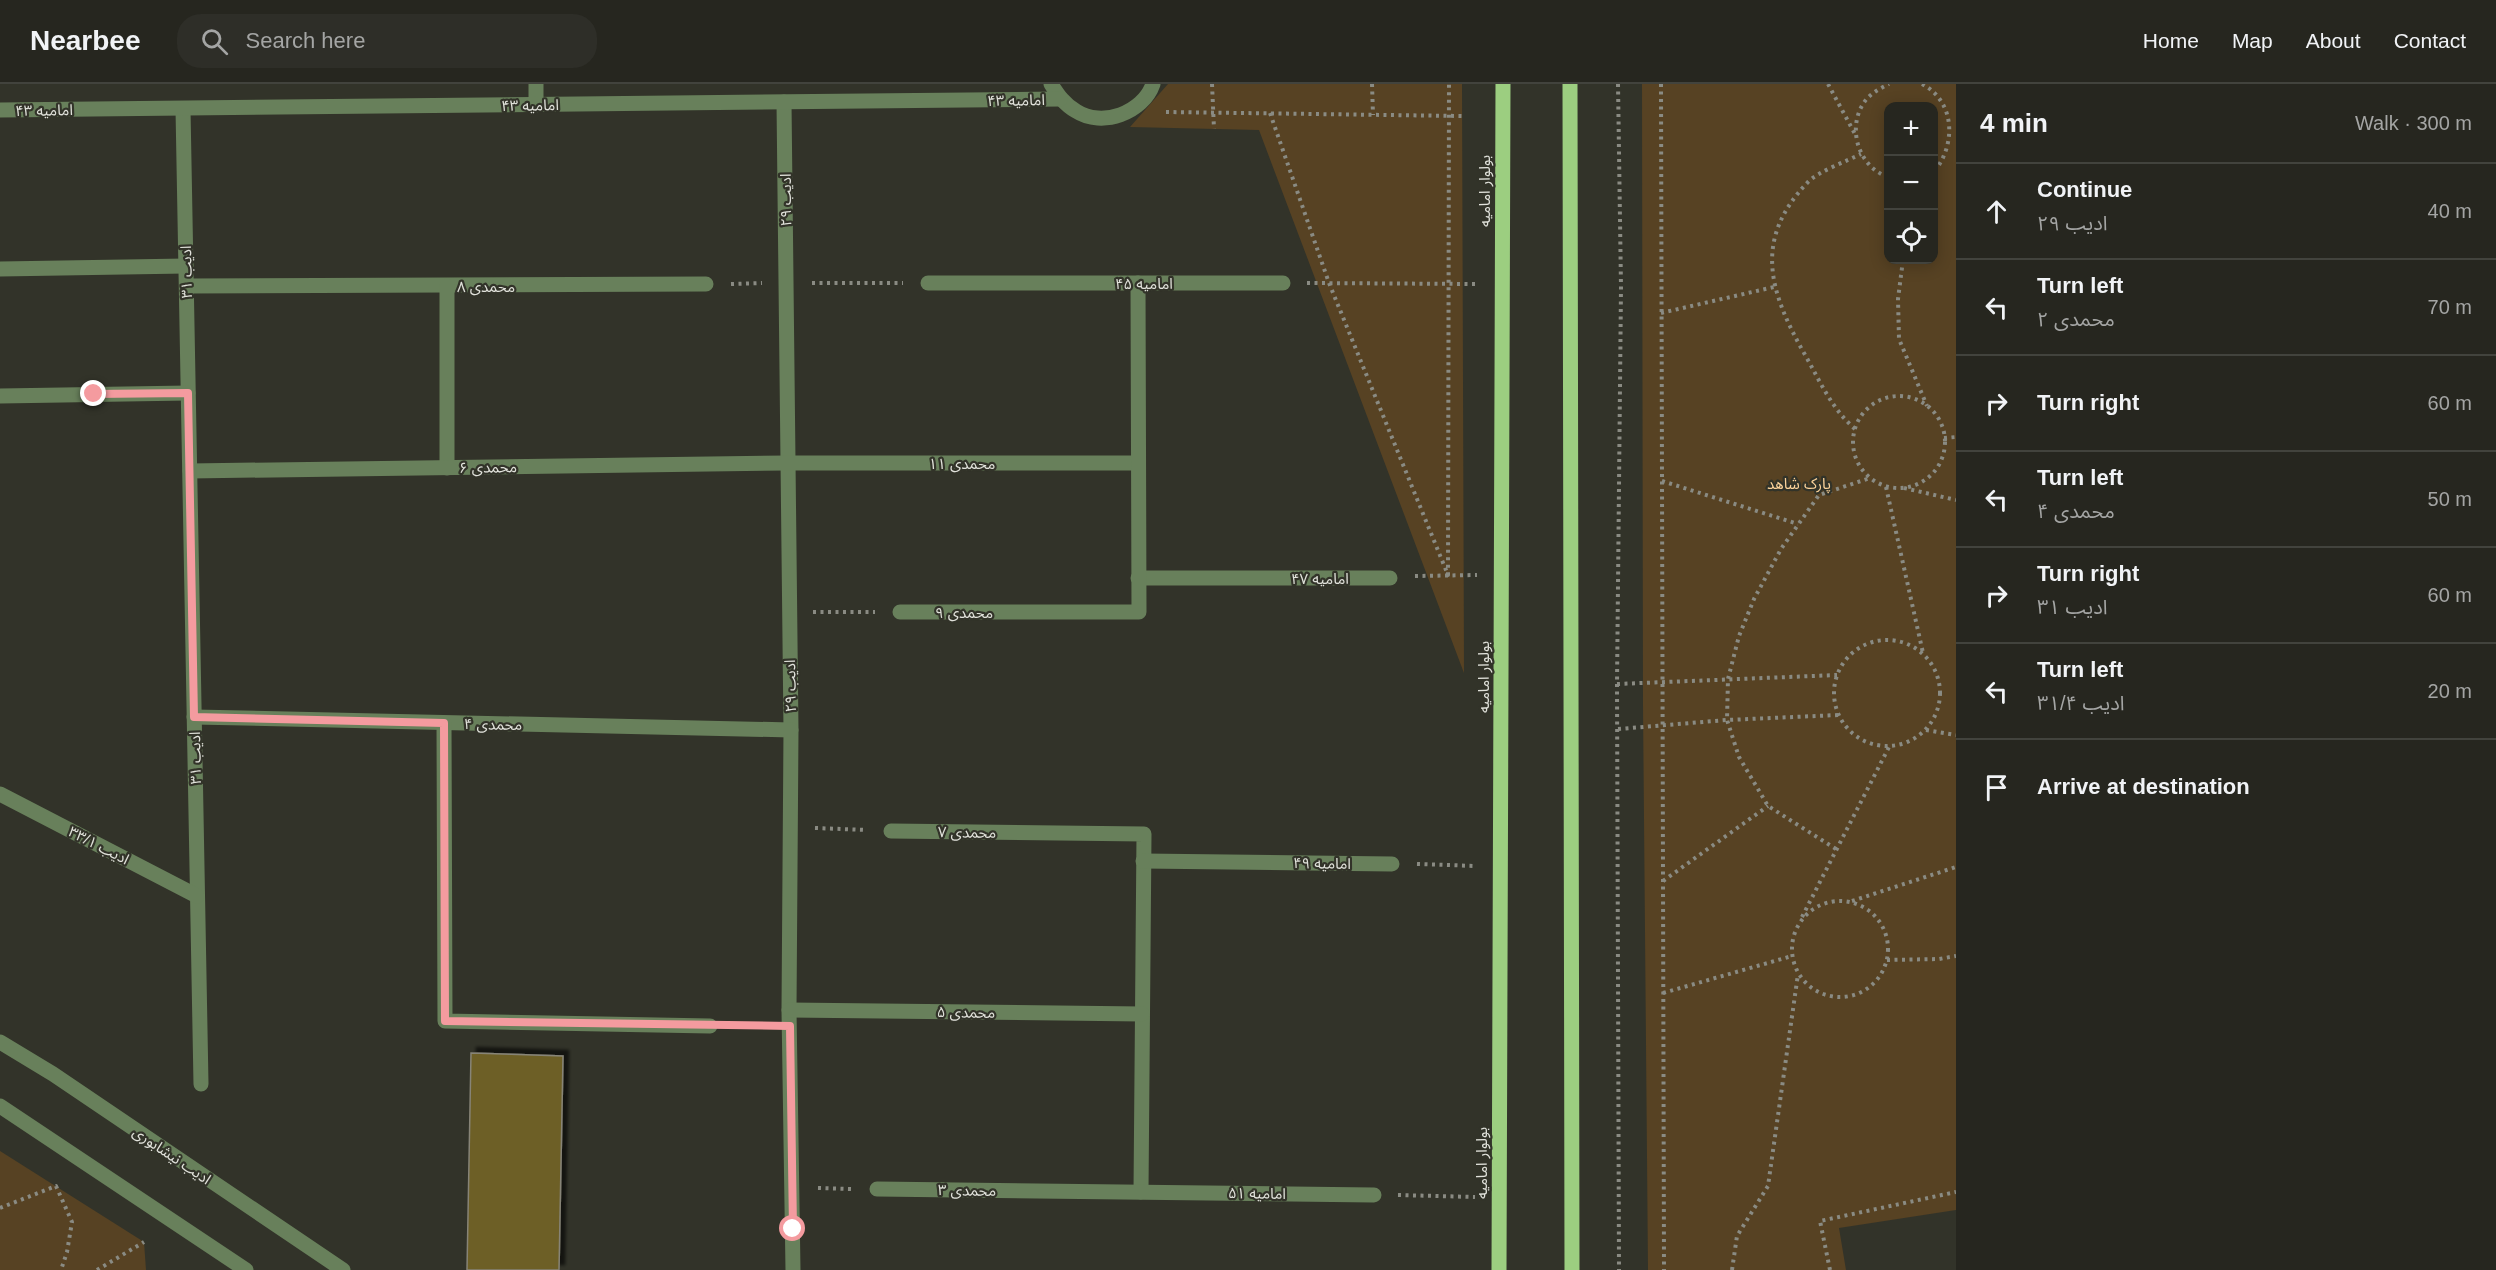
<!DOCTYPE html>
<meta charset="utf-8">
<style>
:root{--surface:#26261f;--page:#2e2e28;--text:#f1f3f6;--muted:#a4a5a4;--line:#42433d}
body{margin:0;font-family:Helvetica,"Noto Sans Arabic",sans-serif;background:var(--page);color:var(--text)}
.controls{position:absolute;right:18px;top:18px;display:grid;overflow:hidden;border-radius:12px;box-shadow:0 3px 15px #0003}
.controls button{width:54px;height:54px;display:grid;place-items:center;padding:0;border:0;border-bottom:2px solid var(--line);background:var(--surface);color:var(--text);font:30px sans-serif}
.stop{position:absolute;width:18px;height:18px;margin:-14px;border:4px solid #f49b9f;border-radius:50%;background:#fff}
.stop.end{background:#f49b9f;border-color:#fff;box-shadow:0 2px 6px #0008}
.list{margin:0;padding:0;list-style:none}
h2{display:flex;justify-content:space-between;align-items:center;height:78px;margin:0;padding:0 24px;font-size:26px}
h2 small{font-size:20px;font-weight:400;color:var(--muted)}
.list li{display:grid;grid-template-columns:39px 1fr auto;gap:18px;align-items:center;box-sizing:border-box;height:96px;padding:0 24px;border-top:2px solid var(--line)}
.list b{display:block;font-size:22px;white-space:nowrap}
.list p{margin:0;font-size:20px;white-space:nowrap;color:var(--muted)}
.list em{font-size:20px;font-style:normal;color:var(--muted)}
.icon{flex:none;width:33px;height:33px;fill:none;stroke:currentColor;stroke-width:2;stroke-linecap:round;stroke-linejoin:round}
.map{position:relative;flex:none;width:1956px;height:1186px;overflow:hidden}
header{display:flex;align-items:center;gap:36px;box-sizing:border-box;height:84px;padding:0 30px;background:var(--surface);border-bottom:2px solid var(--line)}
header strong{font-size:28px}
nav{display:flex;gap:33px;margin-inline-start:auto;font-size:21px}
.search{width:420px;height:54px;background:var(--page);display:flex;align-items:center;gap:15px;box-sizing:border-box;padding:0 21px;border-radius:24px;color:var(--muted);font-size:22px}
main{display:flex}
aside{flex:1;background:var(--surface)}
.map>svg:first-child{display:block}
</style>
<header>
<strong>Nearbee</strong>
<div class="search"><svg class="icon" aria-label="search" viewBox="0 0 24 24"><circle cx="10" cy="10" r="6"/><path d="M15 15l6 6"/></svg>Search here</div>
<nav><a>Home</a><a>Map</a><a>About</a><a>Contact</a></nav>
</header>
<main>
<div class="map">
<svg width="1956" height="1186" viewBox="0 0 1956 1186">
<defs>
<filter id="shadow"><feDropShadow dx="5.5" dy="-5.5" stdDeviation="1.5" flood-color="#0009"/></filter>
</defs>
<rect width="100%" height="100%" fill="#323329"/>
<g fill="#574223" fill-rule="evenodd">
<polygon points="1168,0 1462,0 1464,589 1259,46 1130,43"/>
<path d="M 1642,0 L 1956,0 L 1956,1126 L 1839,1144 L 1846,1186 L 1648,1186 L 1643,622 ZM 1888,22 L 1934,22 L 1934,176 L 1888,176 Z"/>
<polygon points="0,1067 144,1158 146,1186 0,1186"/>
</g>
<polygon fill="#6d5f26" stroke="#878477" stroke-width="1.5" filter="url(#shadow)" points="471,969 563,972 559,1186 467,1186"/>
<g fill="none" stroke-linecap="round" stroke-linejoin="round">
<g stroke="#8a8b83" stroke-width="4" stroke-dasharray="3 4.5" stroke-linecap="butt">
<polyline points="1212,0 1214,45"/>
<polyline points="1372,0 1373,31"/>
<polyline points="1618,0 1621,203 1617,600 1619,1186"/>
<polyline points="1661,0 1664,1186"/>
<polyline points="1828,0 1855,50"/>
<path d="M 1922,0 C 1956,18 1956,61 1934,88"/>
<polyline points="1166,28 1462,32"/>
<polyline points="1270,29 1329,199 1448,491 1449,0"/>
<path d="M 1888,93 C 1859,83 1847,46 1863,20 C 1869,10 1879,5 1889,0"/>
<polyline points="1903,176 1898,215 1899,255 1927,322"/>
<polyline points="812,199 903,199"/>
<polyline points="1307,199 1477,200"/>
<polyline points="731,200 762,199"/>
<polyline points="1661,229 1774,203"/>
<circle cx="1899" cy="358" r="46"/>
<path d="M 1855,345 C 1831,324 1820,297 1804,269 C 1769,207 1753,155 1808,98 C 1819,87 1847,77 1861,70"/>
<polyline points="1944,354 1956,353"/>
<polyline points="1662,397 1798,440"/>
<polyline points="1886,403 1923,569"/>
<polyline points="1904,404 1956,416"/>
<polyline points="1415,492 1477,491"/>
<polyline points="813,528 875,528"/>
<circle cx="1887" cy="609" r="53"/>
<polyline points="1617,600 1837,591"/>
<polyline points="1618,645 1727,636 1838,631"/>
<polyline points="1926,646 1956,651"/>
<polyline points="815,744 867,746"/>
<polyline points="1836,765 1768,722 1739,673 1727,636 1728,595 1739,552 1754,515 1781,465 1819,411 1870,394"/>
<polyline points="1417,780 1476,782"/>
<polyline points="1663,797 1768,722"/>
<circle cx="1840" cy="865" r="48"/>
<polyline points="1852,817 1956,783"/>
<polyline points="1802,833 1889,663"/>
<polyline points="1887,876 1939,875 1956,872"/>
<polyline points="1663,909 1792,872"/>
<polyline points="735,942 763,942"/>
<polyline points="818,1104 852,1105"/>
<polyline points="1398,1111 1475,1113"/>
<polyline points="0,1124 56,1102 72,1138 67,1168 61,1186"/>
<polyline points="97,1186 144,1158"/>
<polyline points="1732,1186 1737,1152 1768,1102 1798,890"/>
<polyline points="1830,1186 1820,1137 1956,1108"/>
</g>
<g stroke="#68805b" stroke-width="15">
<polyline points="536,0 536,21"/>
<path d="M 1051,0 C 1058,11 1064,20 1076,27 C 1102,44 1143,29 1153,0"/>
<polyline points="784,18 791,646 789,926 793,1186"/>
<polyline points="183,25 201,1000"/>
<polyline points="0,26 1060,15"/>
<polyline points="0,185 186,182"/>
<polyline points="928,199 1283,199"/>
<polyline points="187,202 706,200"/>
<polyline points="0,312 188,309"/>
<polyline points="447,384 447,202"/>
<polyline points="190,387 786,379 1138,379"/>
<polyline points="1138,494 1390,494"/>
<polyline points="900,528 1139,528 1138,199"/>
<polyline points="194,633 791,646"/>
<polyline points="444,639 445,937 710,942"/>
<polyline points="0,710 197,812"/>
<polyline points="891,747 1144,750 1141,1108"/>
<polyline points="1143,777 1392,780"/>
<polyline points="789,926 1142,930"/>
<polyline points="0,958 53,990 343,1186"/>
<polyline points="0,1022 246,1186"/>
<polyline points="877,1105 1374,1111"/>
</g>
<g stroke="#9cce80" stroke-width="15">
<polyline points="1570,0 1572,1186"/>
<polyline points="1499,1186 1503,0"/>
</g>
</g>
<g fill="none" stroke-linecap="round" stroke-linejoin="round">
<polyline stroke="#f49b9f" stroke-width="8" points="94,310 188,309 194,633 444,639 445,937 790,942 793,1145"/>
</g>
<g text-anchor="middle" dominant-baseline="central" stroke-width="4.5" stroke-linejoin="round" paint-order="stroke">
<g font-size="15" fill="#e1e2db" stroke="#323329">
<text transform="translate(1016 16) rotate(-1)">امامیه ۴۳</text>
<text transform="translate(530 21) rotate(-1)">امامیه ۴۳</text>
<text transform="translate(44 26) rotate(-1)">امامیه ۴۳</text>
<text transform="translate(1484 107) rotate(-90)">بولوار امامیه</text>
<text transform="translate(785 116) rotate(-90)">ادیب ۲۹</text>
<text transform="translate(186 188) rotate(-91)">ادیب ۳۱</text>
<text x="1144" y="199">امامیه ۴۵</text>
<text x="486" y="202">محمدی ۸</text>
<text x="962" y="379">محمدی ۱۱</text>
<text transform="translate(488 383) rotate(-1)">محمدی ۶</text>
<text x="1320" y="494">امامیه ۴۷</text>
<text x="964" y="528">محمدی ۹</text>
<text transform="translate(1483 593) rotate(-90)">بولوار امامیه</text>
<text transform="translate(790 602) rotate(-91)">ادیب ۲۹</text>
<text transform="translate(493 640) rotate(1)">محمدی ۴</text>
<text transform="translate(195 674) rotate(-91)">ادیب ۳۱</text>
<text transform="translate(967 748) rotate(1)">محمدی ۷</text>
<text transform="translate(99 761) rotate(27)">ادیب ۳۳/۱</text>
<text transform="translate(1322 779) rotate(1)">امامیه ۴۹</text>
<text transform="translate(966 928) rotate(1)">محمدی ۵</text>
<text transform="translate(172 1071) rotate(34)">ادیب نیشابوری</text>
<text transform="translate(1481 1079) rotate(-90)">بولوار امامیه</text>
<text transform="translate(967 1106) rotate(1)">محمدی ۳</text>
<text transform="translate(1257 1109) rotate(1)">امامیه ۵۱</text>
</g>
<g font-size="15" fill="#fdd49b" stroke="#323329">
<text x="1799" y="399">پارک شاهد</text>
</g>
</g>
</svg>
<div class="controls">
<button>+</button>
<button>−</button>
<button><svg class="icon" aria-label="locate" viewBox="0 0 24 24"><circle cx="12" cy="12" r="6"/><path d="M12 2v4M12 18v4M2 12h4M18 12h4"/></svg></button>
</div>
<div class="stop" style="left:793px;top:1145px"></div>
<div class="stop end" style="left:94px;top:310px"></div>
</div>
<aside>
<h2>4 min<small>Walk · 300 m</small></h2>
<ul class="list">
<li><svg class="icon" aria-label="ahead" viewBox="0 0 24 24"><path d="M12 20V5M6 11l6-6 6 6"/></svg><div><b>Continue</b><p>ادیب ۲۹</p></div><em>40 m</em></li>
<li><svg class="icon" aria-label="left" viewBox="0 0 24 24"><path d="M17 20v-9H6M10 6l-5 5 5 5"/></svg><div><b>Turn left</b><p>محمدی ۲</p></div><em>70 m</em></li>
<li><svg class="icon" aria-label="right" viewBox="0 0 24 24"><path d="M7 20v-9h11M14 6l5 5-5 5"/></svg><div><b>Turn right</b></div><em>60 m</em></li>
<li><svg class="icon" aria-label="left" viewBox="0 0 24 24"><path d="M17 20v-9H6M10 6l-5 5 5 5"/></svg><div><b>Turn left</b><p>محمدی ۴</p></div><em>50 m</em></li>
<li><svg class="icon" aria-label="right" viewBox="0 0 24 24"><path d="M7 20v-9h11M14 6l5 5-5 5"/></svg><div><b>Turn right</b><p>ادیب ۳۱</p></div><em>60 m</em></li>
<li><svg class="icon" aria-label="left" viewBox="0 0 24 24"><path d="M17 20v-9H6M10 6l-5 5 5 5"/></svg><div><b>Turn left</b><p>ادیب ۳۱/۴</p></div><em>20 m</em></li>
<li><svg class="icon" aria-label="arrive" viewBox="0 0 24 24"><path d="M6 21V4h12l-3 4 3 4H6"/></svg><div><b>Arrive at destination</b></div></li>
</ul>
</aside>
</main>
